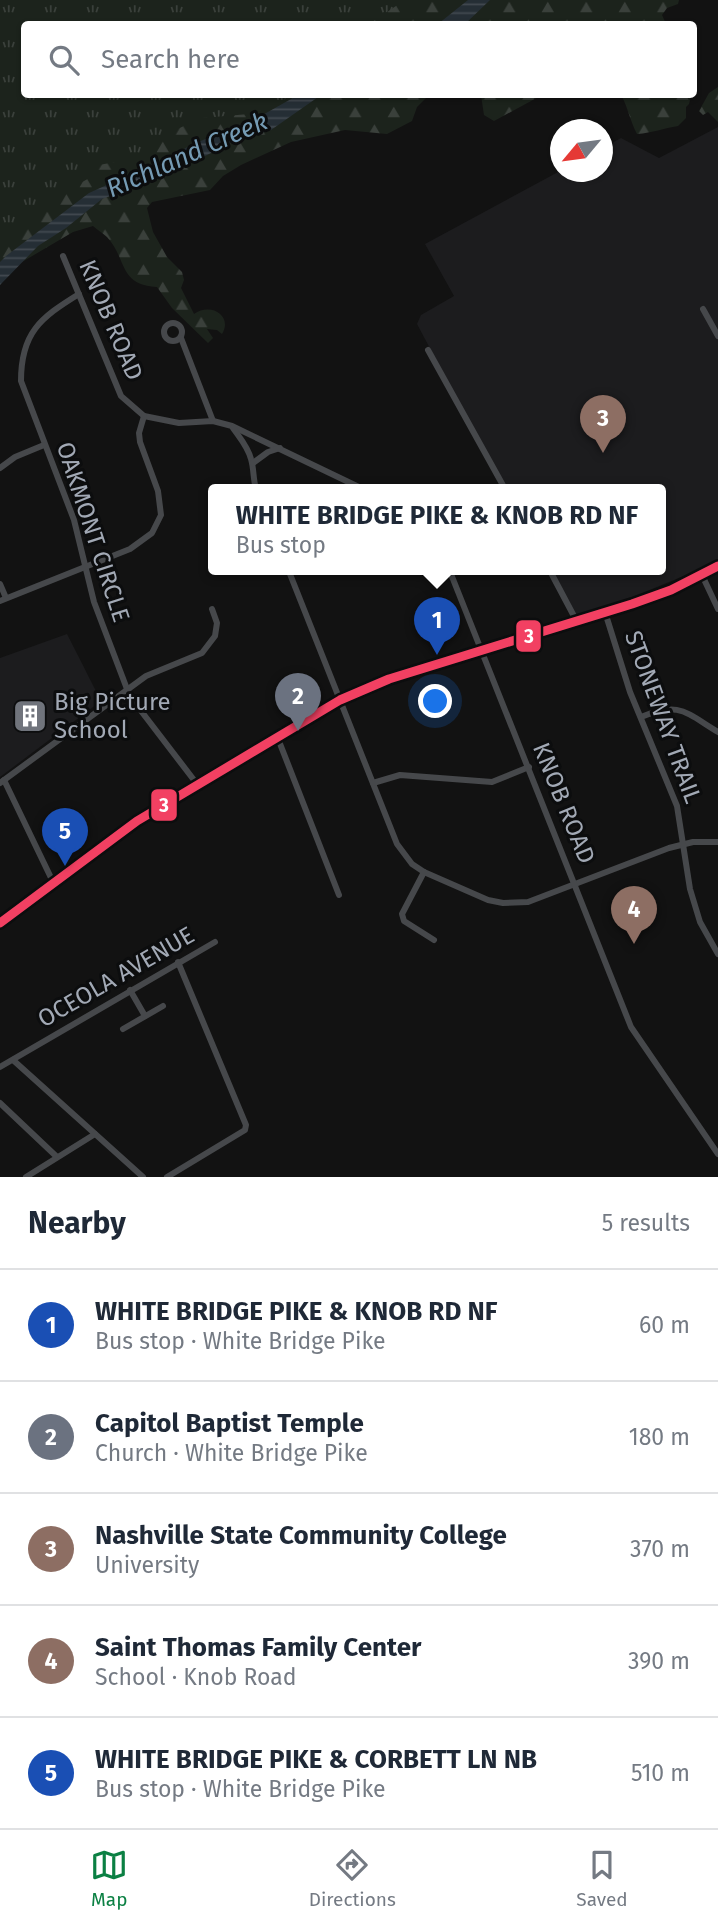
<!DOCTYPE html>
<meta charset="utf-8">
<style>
:root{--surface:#fff;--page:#f6f6f7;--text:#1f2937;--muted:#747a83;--line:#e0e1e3;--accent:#0b8043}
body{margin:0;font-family:"Fira Sans",sans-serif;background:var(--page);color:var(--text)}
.compass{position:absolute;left:550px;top:119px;width:63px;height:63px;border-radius:50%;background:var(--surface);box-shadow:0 2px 5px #0004;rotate:241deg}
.you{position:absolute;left:436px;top:702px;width:24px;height:24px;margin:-18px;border:5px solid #fff;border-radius:50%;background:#1a73e8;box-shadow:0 0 0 10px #1a73e833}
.badge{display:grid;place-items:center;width:46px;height:46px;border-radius:50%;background:var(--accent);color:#fff;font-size:23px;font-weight:700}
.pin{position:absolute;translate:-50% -58px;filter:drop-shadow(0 2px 4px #0008)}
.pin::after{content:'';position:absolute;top:37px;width:24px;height:21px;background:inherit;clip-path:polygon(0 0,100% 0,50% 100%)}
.popup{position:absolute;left:208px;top:484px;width:458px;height:91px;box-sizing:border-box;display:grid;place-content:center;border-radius:7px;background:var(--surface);filter:drop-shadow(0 2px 5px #0005);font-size:23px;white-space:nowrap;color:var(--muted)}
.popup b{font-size:26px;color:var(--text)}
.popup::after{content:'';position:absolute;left:50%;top:100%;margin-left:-14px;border:14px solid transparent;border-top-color:var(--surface)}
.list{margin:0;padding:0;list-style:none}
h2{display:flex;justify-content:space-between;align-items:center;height:91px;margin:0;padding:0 28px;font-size:30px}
h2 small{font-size:23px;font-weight:400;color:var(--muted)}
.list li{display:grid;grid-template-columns:46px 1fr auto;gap:21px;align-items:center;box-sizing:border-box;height:112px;padding:0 28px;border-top:2px solid var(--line)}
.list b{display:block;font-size:26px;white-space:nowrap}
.list p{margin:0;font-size:23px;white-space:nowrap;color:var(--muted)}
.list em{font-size:23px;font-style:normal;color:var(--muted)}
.icon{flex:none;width:38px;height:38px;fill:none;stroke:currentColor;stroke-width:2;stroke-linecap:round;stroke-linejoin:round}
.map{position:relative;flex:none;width:718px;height:1177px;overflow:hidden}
.search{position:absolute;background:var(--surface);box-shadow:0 2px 5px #0004;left:21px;right:21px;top:21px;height:77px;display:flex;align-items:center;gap:18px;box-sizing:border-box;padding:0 24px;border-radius:7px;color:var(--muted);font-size:26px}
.sheet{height:651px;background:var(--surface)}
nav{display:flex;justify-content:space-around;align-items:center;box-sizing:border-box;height:98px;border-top:2px solid var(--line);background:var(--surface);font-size:19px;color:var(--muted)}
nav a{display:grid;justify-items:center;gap:4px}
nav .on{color:var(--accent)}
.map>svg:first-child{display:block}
</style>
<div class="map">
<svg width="718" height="1177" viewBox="0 0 718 1177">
<defs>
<pattern id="grass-tufts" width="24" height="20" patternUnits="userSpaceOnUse" patternTransform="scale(1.75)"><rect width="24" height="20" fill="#1c231c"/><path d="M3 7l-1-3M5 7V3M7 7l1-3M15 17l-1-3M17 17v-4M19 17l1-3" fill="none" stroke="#3a403b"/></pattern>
<pattern id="forest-firs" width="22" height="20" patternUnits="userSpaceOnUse" patternTransform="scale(1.75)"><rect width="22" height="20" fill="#1c231c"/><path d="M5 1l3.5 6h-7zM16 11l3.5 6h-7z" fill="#3a403b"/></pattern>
<pattern id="water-rules" width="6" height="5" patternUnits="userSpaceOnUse" patternTransform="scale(1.75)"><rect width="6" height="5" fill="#252e35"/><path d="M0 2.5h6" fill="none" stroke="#424950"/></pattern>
</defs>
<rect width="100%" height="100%" fill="#121212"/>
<g fill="#1c1c1e">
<polygon points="718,127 718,562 576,620 548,569 661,569 661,489 505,489 417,324 421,315 454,296 425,244 560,171 602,172 603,148 621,138 659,158"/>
<polygon points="67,634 101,701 0,777 0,658"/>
</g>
<polygon fill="url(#grass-tufts)" points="0,0 468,0 438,24 24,24 24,94 300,95 0,267"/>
<g fill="url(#forest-firs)">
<polygon points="405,0 679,0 678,4 667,8 662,15 666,24 369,24"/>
<polygon points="718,87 718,122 708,112 703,115 699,111 709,93"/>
<path d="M 288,95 L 429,95 L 417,107 L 412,121 L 387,134 L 345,130 L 291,142 L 241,165 L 223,176 L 210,190 L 152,202 L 147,208 L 153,232 L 167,257 L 182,272 L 184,280 L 181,288 L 194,314 C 211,302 233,316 222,334 L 217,330 L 207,329 L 213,338 L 208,343 L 172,308 L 157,287 C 118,285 127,258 107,237 C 103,233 97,230 93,226 L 73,232 L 22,262 L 0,267 L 0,240 L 48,201 L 93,176 L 99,165 L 126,160 L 132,170 L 145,169 L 155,163 L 157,145 L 154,142 L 157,138 L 202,118 L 249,114 L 282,103 Z"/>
<polygon points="481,95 481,94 542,95 494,121 484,115"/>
<path d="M 691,95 L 689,104 L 686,107 L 686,118 L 678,126 C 663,128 653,133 637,134 C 630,121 628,107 621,95 Z"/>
</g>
<g fill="url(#water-rules)">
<polygon points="468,0 490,0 465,24 438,24"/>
<polygon points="300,94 321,95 271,130 233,142 201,158 191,159 140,185 102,199 66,228 38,246 0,285 0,262 6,256 89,193 120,179 146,171 191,145 259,117"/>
</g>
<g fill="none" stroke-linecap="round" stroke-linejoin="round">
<g stroke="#46484b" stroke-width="6">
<polyline points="63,256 121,396 144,416 179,423 213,421 232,426 363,489"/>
<path d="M 79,294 C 40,318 21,333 21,381 L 74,520 L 94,602 L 127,689 L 135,703 L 197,784"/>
<polyline points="703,309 718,336"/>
<circle cx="173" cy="332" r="9"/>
<polyline points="181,338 213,421"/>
<polyline points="428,350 505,489"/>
<path d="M 233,428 C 240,438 248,447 251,459 C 254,469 253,479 256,489"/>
<polyline points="253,463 268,452 280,448"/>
<polyline points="0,468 15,457 44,445"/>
<polyline points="288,569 397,844 412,864 424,872 488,900 503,903 528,902 669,848 693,842 718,842"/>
<polyline points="449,569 631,1027 718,1154"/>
<polyline points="549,569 576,620"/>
<polyline points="702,575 718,609"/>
<polyline points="0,584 6,598"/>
<polyline points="0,601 130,549 152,533 161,515 158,491 140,442 139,433 144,416"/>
<polyline points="605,612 630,692 677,806 690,889 700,922 718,954"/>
<path d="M 641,717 C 679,701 685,712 718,732"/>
<polyline points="277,736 339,895"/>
<polyline points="4,780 54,884"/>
<polyline points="0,783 146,676 202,653 215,636 217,623 212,609"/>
<polyline points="373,783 400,775 492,782 529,767"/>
<polyline points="424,872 402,914 404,921 434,940"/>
<polyline points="130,990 145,1016"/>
<polyline points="123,1029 163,1006"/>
<polyline points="13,1060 143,1177"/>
<polyline points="0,1067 215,942"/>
<polyline points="0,1103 57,1157"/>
<polyline points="26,1177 95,1134"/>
<polyline points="167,1177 245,1130 246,1125 178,962"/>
</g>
<polyline stroke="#494b4d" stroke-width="8" points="0,923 137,821 340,700 389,679 632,604 671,590 718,566"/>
<g stroke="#0c0d0e" stroke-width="14">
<polyline id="bus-1" points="0,923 137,821 340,700 389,679 632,604 671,590 718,566"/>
</g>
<use href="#bus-1" stroke="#f24062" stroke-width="9"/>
</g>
<defs>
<g id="building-square" transform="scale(1.75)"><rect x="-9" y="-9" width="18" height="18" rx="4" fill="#70747c" stroke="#0c0d0e"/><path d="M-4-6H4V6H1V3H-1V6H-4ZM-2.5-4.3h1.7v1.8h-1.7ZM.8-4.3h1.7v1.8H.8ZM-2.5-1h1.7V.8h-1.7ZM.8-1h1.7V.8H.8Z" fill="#fff"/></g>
</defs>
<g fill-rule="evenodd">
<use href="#building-square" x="30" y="716"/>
</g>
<g text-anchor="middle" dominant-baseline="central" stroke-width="6" stroke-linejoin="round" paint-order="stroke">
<g font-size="24" fill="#a2a9b5" stroke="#0c0d0e">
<text transform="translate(111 320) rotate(67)">KNOB ROAD</text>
<text transform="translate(93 532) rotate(72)">OAKMONT CIRCLE</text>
<text transform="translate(663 717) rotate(70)">STONEWAY TRAIL</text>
<text transform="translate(564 803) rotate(68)">KNOB ROAD</text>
<text transform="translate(116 977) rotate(-30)">OCEOLA AVENUE</text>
</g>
<g font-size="24" fill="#a2a9b5" stroke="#0c0d0e" text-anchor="start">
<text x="54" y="702">Big Picture<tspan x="54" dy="28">School</tspan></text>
</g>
<g font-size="26" font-style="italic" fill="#759bb4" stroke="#0c0d0e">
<text transform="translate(187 155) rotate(-24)">Richland Creek</text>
</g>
</g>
<g stroke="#0c0d0e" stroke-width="2.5">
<rect x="515" y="619" width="27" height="34" rx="7" fill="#f24062"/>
<rect x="150" y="788" width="28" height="34" rx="7" fill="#f24062"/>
</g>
<g font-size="19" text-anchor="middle" font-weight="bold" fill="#fff">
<text x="529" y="643">3</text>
<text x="164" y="812">3</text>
</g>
</svg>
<svg class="compass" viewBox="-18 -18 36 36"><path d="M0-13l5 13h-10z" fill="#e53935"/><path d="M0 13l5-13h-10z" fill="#747a83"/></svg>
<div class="you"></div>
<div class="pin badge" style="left:437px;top:655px;background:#1a4fb4">1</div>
<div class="popup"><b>WHITE BRIDGE PIKE &amp; KNOB RD NF</b>Bus stop</div>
<div class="pin badge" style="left:298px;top:731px;background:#6b7280">2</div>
<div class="pin badge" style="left:603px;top:453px;background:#8d6e63">3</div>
<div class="pin badge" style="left:634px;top:944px;background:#8d6e63">4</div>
<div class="pin badge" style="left:65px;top:866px;background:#1a4fb4">5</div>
<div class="search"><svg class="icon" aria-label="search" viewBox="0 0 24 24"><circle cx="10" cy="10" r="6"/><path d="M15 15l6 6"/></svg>Search here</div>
</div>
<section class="sheet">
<h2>Nearby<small>5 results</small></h2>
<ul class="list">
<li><span class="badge" style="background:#1a4fb4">1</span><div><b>WHITE BRIDGE PIKE &amp; KNOB RD NF</b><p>Bus stop · White Bridge Pike</p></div><em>60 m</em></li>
<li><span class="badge" style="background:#6b7280">2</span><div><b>Capitol Baptist Temple</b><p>Church · White Bridge Pike</p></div><em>180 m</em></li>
<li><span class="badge" style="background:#8d6e63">3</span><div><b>Nashville State Community College</b><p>University</p></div><em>370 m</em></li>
<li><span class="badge" style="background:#8d6e63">4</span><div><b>Saint Thomas Family Center</b><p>School · Knob Road</p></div><em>390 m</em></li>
<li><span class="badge" style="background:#1a4fb4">5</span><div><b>WHITE BRIDGE PIKE &amp; CORBETT LN NB</b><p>Bus stop · White Bridge Pike</p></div><em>510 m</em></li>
</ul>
</section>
<nav>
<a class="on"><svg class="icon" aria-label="map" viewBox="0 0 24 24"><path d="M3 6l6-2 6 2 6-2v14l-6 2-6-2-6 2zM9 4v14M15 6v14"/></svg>Map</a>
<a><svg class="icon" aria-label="directions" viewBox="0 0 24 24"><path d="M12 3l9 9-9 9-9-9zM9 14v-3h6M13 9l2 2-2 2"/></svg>Directions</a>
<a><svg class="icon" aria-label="saved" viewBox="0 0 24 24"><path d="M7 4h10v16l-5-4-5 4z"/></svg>Saved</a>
</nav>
